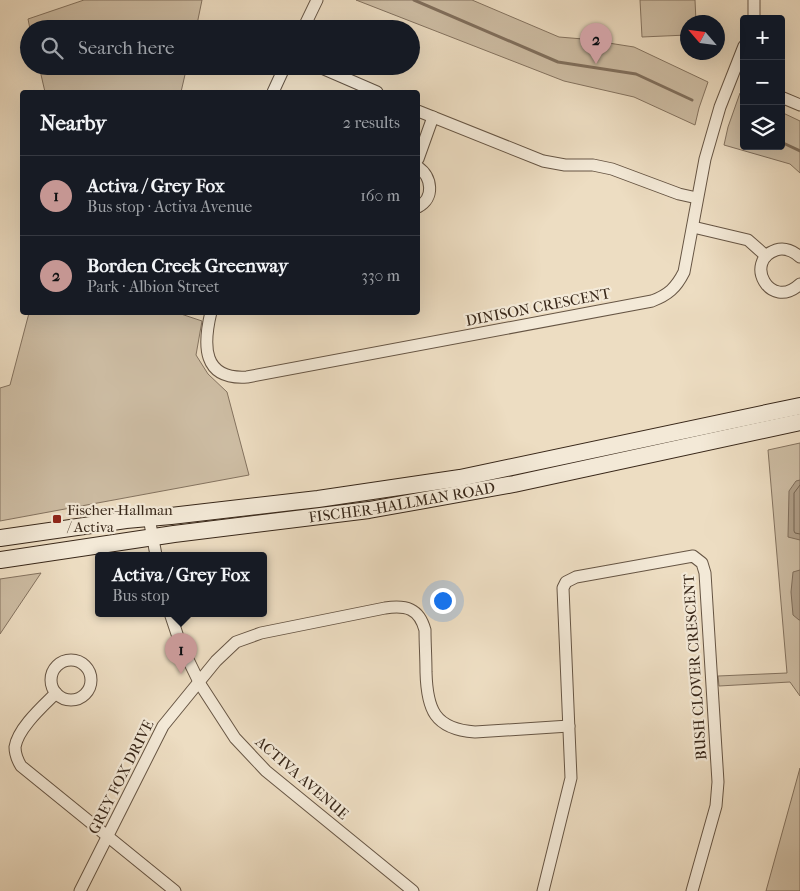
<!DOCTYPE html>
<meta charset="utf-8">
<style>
:root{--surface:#171b24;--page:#242831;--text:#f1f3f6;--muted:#9ea1a6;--line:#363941;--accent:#c59692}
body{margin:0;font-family:"IM FELL French Canon",serif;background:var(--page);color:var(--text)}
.controls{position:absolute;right:15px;top:15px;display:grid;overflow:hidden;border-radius:5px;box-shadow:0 5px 20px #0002}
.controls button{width:45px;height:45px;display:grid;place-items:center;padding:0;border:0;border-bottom:1px solid var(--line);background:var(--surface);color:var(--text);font:25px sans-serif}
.compass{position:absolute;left:680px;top:15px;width:45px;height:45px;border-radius:50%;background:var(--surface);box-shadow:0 5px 20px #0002;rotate:298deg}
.you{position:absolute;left:442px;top:600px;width:18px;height:18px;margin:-12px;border:4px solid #fff;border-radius:50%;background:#1a73e8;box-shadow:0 0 0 8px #1a73e833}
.badge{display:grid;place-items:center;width:32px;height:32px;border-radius:50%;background:var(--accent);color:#111;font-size:16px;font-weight:700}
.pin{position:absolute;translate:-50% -41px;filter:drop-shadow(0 1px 2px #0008)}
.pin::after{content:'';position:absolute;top:26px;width:18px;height:15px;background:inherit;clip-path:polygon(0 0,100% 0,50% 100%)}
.popup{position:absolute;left:95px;top:552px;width:172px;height:65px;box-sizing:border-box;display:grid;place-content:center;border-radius:5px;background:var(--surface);filter:drop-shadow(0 1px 4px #0005);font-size:16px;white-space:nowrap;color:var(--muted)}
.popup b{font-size:19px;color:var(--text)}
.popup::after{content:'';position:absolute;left:50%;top:100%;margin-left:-10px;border:10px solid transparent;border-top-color:var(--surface)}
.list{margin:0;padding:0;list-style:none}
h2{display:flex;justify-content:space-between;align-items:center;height:65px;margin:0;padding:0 20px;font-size:21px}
h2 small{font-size:16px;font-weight:400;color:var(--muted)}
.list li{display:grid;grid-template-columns:32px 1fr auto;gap:15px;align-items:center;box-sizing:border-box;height:80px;padding:0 20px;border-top:1px solid var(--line)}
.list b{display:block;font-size:19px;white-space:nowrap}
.list p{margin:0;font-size:16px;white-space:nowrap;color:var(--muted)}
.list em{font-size:16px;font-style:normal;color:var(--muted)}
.icon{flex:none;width:28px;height:28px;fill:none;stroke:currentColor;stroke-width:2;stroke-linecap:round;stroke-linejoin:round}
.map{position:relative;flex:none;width:800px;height:891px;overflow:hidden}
.search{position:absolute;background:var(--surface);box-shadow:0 5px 20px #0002;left:20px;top:20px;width:400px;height:55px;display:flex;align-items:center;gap:12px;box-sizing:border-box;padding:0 18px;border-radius:28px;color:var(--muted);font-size:19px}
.panel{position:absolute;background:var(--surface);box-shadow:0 5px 20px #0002;left:20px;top:90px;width:400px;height:225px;border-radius:5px}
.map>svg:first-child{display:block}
</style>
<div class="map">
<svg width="800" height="891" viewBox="0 0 800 891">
<rect width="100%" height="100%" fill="#edddc2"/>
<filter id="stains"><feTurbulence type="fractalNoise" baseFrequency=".004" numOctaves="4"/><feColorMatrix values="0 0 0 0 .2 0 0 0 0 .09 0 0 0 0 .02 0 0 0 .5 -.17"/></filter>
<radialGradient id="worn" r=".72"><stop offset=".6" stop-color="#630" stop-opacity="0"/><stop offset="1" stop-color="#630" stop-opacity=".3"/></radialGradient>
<g fill="#cebea5" stroke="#847360">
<polygon points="84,0 202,0 196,29 30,29 28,19"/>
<polygon points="356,0 472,0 559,37 583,39 634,47 708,82 699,108 695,125 634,97 564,81"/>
<polygon points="640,0 695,0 696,22 688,22 687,35 642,37"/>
<polygon points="39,66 187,66 181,92 45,92"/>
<polygon points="740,93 744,94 744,146 781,146 781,112 800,121 800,173 790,164 724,145 728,127"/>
<polygon points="175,312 202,321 196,355 208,374 227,392 249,475 0,521 0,388 10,385 29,313"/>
<polygon points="800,443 800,696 790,682 719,686 718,676 787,673 768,450"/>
<polygon points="41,573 0,634 0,579"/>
<polygon points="800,768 800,891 766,891"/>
</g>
<g fill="#b09f89" stroke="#806f5d">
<polygon points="800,480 800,540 788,537 789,491 796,481"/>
<polygon points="800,570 800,620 799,620 793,615 791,592 793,572"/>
</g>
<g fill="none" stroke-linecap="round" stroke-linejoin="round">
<polyline stroke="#746452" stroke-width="1" points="800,485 794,493 794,531 795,533 800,534"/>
<g stroke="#806f5d" stroke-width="3">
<polyline points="414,0 558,62 636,74 692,100"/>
<polyline points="743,121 744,122"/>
<polyline points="781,142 800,151"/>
</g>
<g stroke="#654" stroke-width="13">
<g id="minor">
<polyline points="754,0 754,19"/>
<polyline points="303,29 317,0"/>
<polyline points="317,66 377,92"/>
<polyline points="273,92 285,66"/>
<polyline points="781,97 800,105"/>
<polyline points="418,111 543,161 565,165 593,165 612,169 679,194 697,198"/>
<polyline points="418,159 433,117"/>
<path d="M 418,167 C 432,177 435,198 418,207"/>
<polyline points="693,227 748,240 766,256"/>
<path d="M 800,257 C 793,251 785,247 776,250 C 743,261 770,312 800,284"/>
<path d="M 211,312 C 203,345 202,380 247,377 L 652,301 C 668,295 676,288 684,272 L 705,159 L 720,107 L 744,46"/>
<polyline points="149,518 156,555"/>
<polyline points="170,613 180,643 200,684 235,738 266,771 413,891"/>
<circle cx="71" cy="680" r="20"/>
<path d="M 56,693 C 43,706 18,728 15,747 C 15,754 18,761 21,766 L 175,891"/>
<path d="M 80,891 L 163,726 L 216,661 L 236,642 L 261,633 L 385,608 C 406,605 419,608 425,630 C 425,644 426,658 426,672 C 427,709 434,729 475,732 L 569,726"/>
<polyline points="543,891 571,778 563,588 566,582 576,577 693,556 702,563 705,573 718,782 716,806 692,891"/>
</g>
</g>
<g stroke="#39281a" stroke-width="18">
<g id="secondary">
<polyline points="0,538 126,520 171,516 318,499 460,478 800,406"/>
<path id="s1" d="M 0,560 L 174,534 L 369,510 L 514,484 L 800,422"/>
</g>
</g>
<use href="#minor" stroke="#f3e9d7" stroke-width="11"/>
<use href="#secondary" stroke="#f3e9d7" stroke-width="16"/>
</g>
<rect fill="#8f2418" stroke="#f3e9d7" stroke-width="2" x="52" y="514" width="10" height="10" rx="2.5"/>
<g text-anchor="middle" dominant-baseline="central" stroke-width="4.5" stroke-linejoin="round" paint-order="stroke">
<g font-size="15" fill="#39281a" stroke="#f3e9d7">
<text transform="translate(538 307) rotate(-11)">DINISON CRESCENT</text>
<text stroke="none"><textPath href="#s1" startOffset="406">FISCHER-HALLMAN ROAD</textPath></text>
<text transform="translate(695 667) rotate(-94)">BUSH CLOVER CRESCENT</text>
<text transform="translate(121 777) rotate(-63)">GREY FOX DRIVE</text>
<text transform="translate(302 778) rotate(41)">ACTIVA AVENUE</text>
</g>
<g font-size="15" fill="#39281a" stroke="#f3e9d7" text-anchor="start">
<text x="67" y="510">Fischer-Hallman<tspan x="67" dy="17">/ Activa</tspan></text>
</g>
</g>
<rect width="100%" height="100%" filter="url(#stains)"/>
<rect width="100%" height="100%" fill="url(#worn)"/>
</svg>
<div class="controls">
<button>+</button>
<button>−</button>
<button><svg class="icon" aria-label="layers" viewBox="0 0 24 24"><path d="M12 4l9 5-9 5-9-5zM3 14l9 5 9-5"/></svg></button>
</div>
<svg class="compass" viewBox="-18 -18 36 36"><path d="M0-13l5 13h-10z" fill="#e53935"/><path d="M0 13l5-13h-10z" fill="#9ea1a6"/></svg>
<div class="you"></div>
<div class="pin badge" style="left:181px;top:674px">1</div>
<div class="popup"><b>Activa / Grey Fox</b>Bus stop</div>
<div class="pin badge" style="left:596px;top:64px">2</div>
<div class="search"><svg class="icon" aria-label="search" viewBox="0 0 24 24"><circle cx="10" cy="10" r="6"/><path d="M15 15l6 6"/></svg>Search here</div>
<section class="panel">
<h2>Nearby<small>2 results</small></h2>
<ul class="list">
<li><span class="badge">1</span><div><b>Activa / Grey Fox</b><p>Bus stop · Activa Avenue</p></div><em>160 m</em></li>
<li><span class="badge">2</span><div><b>Borden Creek Greenway</b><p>Park · Albion Street</p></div><em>330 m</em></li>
</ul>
</section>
</div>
